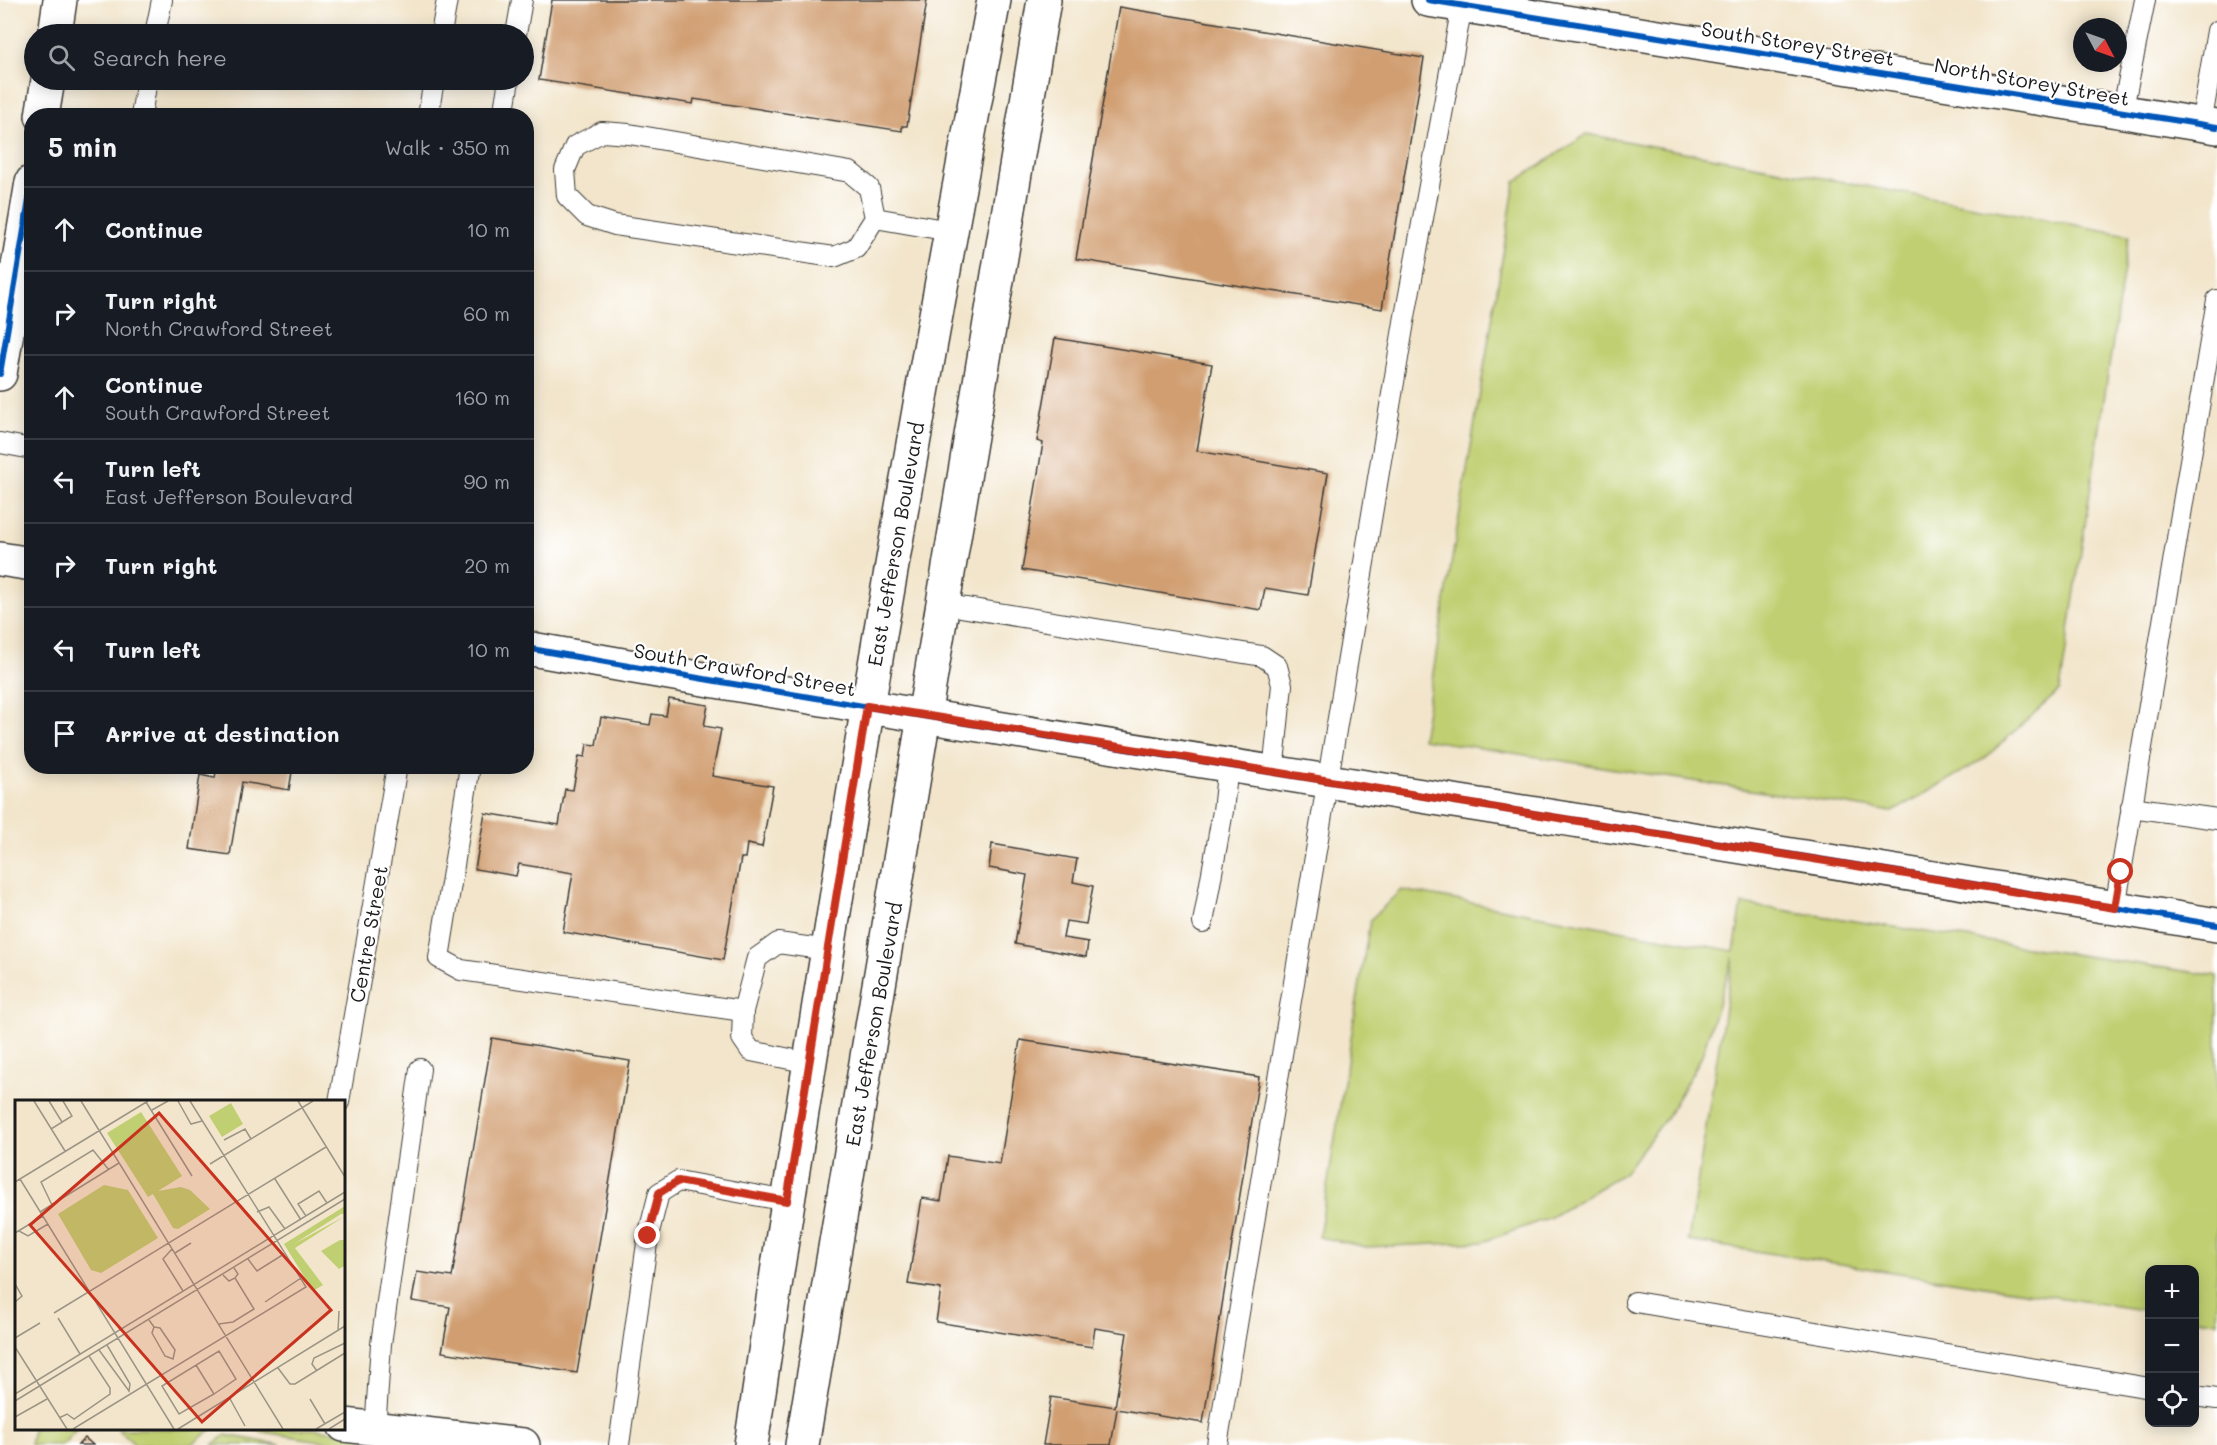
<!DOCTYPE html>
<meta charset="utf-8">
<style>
:root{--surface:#171b24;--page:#20242c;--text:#f1f3f6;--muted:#9ea1a6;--line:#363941}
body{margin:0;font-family:Mali,sans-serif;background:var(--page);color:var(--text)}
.controls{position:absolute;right:18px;bottom:18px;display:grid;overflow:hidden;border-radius:12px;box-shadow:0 3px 15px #0003}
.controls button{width:54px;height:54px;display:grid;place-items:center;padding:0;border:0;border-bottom:2px solid var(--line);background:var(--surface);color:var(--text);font:30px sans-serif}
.compass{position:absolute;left:2073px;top:18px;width:54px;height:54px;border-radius:50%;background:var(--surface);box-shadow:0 3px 15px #0003;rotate:131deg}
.stop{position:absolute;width:18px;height:18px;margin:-14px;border:4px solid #c8321e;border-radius:50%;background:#fff}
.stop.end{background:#c8321e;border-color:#fff;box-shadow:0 2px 6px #0008}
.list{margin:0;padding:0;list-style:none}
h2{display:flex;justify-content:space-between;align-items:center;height:78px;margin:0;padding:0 24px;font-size:26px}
h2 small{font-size:20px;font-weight:400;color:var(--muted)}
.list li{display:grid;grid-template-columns:39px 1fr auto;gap:18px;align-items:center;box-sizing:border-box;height:84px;padding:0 24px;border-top:2px solid var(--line)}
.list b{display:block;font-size:22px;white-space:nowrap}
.list p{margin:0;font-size:20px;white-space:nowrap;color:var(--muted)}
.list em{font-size:20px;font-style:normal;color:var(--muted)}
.icon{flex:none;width:33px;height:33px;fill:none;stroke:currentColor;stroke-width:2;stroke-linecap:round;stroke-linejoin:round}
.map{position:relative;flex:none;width:2217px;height:1445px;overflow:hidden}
.search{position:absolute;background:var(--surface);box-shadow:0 3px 15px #0003;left:24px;top:24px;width:510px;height:66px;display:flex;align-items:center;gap:15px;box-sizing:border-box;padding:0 21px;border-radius:33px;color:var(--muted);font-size:22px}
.panel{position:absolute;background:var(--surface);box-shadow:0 3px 15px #0003;left:24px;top:108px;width:510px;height:666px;border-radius:24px}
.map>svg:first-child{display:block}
</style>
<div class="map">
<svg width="2217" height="1445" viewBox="0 0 2217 1445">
<rect width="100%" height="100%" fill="#fff"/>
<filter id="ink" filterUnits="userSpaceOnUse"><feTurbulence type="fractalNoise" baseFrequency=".0167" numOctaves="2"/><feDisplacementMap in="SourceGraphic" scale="12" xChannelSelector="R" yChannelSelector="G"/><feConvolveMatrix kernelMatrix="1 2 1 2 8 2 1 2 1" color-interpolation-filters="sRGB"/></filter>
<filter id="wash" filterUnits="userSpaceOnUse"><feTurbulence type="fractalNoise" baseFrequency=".008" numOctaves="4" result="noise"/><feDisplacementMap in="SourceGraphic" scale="24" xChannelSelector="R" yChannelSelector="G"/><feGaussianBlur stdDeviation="1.35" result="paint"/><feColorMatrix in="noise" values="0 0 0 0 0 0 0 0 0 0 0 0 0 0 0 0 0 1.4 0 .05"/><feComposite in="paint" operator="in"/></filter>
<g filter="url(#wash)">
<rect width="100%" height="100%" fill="#f2e5cb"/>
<g fill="#c0cf71" stroke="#6e7646" stroke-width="1.5">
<polygon points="1587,134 2129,235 2060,690 1984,759 1893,812 1422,739 1515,182"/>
<polygon points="1401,890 1734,951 1742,904 2217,976 2217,1322 2195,1318 2194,1270 2150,1270 2149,1311 1688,1241 1733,957 1701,1058 1666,1118 1624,1173 1551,1217 1483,1242 1366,1247 1319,1237 1370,920"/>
<polygon points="33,1429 33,1428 77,1429 62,1445 30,1445"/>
<polygon points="118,1429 212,1429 191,1445 135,1445"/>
<polygon points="245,1429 317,1429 414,1445 345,1445"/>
<polygon points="225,1435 281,1445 213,1445"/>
</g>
<g id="blocks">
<g fill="#d09e71">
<polygon points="552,0 927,0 907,126 902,126 902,131 694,99 693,104 539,80"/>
<polygon points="1119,7 1424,58 1382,309 1076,259"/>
<polygon points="1055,338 1212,364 1197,451 1328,473 1308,595 1265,588 1261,610 1022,570 1043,443 1037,441"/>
<polygon points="669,699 708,705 704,726 721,729 712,776 773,786 762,847 747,844 745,858 741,858 723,960 563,932 573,873 519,864 516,876 475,869 485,813 559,825 565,789 573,790 579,756 585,757 587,744 596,745 601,717 650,725 652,714 666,716"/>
<polygon points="217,766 293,766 289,790 242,782 230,855 189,849 200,775 215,778"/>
<polygon points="992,844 1077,859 1073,882 1093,886 1086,924 1066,921 1063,938 1088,942 1086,957 1015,944 1027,875 989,868"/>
<polygon points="492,1038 630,1061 577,1373 442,1352 450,1307 412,1301 417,1272 452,1277"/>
<polygon points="1020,1040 1259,1077 1203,1423 1117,1409 1111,1445 1043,1445 1051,1397 1115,1407 1127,1333 1095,1328 1092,1347 936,1322 941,1289 908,1284 922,1198 941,1201 948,1156 1000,1164"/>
<polygon points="85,1438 93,1445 78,1445"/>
</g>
</g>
</g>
<g filter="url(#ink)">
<use href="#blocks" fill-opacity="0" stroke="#3c3a36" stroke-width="1.5"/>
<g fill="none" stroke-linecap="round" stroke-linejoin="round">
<g stroke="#3c3a36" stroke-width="22">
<g id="service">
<polyline points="155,34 162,0"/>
<polyline points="441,34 447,0"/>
<polyline points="516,34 522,0"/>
<polyline points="2122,113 2145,0"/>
<polyline points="141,116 147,80"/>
<polyline points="428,116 434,80"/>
<polyline points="503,116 509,80"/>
<polyline points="2201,125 2217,31"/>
<polygon points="602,132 629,134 850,172 869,188 875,218 856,248 834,257 615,225 587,216 567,196 565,170 575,146"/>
<polyline points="875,218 950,231"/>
<polyline points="0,443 32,449"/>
<polyline points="942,604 1262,656 1277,666 1282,685 1273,773"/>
<polyline points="470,766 439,958 461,970 743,1011"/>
<polyline points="2131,807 2217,819"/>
<polyline points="2115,908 2217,300"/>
<polyline points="1203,923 1223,811 1228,765"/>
<polyline points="809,1063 751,1051 742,1038 743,1011 757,958 778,943 828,950"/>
<polyline points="339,1102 397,766"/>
<polyline points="1635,1302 2150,1388"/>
<polyline points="2194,1396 2217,1399"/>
<polyline points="375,1430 381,1344 420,1069"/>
<polyline points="619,1445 648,1236 659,1193 678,1181 787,1201"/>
<polyline points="1217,1445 1404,322 1463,0"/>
</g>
</g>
<g stroke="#3c3a36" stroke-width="36">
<g id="minor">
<polyline points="1428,0 2217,127"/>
<polyline points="55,34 60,0"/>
<polyline points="42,116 48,80"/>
<polyline points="0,374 32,182"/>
<polyline points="0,559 32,564"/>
<path d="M 526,648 C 1089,748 1654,829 2217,925"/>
<polyline points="344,1425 523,1445"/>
</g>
</g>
<g stroke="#3c3a36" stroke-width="36">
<g id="secondary">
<path d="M 751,1445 C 823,962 903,480 994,0"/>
<polyline points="802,1445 1044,0"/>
</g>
</g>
<use href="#service" stroke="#fff" stroke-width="20"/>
<use href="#minor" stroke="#fff" stroke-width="33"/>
<use href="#secondary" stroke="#fff" stroke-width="33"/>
<g stroke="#fff" stroke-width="10">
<g id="cycleway">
<polyline points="1428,0 2217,127"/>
<polyline points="0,374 32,182"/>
<path d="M 526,648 C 1089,748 1654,829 2217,925"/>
</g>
</g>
<use href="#cycleway" stroke="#0057b8" stroke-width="6"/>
</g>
</g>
<g fill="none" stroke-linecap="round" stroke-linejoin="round" filter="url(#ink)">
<polyline stroke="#c8321e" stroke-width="8" points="648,1236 659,1193 678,1181 787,1201 867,706 2115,908 2121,872"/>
</g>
<g text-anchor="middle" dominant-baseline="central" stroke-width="4.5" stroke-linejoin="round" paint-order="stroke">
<g font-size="20" fill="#1c1c1c" stroke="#fff">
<text transform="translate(1798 43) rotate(9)">South Storey Street</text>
<text transform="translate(2032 81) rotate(10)">North Storey Street</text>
<text transform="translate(895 544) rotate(-80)">East Jefferson Boulevard</text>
<text transform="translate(745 669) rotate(10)">South Crawford Street</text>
<text transform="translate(368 934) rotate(-80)">Centre Street</text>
<text transform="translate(873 1024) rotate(-80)">East Jefferson Boulevard</text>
</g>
</g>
<g transform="translate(15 1100)">
<rect width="330" height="330" fill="#f2e5cb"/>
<path d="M 216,3 L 228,24 L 207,37 L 194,16 ZM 126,12 L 167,76 L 143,91 L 166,87 L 175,90 L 195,109 L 163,129 L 158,128 L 138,94 L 133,97 L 92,33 ZM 89,85 L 113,90 L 143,138 L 86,173 L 76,170 L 43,114 ZM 330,106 L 330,114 L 326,114 L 279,144 L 330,116 L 280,148 L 308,185 L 298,191 L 269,144 ZM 325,140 L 330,140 L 330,153 L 329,166 L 324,169 L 306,151 Z" fill="#c0cf71"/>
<path fill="none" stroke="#9c9585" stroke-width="1.5" d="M 19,1 L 50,51M 34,1 L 47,22M 66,1 L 268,329M 163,1 L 176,24 L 187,21M 283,1 L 330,77M 131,2 L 177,76M 137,10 L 153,1M 36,29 L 57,16 L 48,1M 209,40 L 230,29 L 236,39M 195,64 L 298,1M 5,79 L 159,329M 260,79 L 286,120M 0,82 L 133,1M 37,105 L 26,82 L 78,50 L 94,70M 25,112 L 104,63M 242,112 L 254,107 L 270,129M 291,116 L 283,104 L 304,91 L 312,103M 4,131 L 13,136 L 33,124M 0,133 L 28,116M 157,149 L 148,159 L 168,191M 160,153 L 176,143M 233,159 L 242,171 L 269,154M 208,175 L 214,181 L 220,178 L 223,174 L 219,168M 0,184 L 7,196 L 0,202M 250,202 L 286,178M 39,213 L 311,47M 43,218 L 65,254M 134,220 L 139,227 L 137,233 L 150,256 L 158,259 L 160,250 L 145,228 L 139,227M 204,224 L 218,222 L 239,209 L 220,178M 323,231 L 324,211M 0,238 L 25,223M 0,247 L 52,329M 84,250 L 114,291 L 115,284 L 92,245M 181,265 L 199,294 L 164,314 L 147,286 L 204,251 L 221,279 L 199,294M 263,268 L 275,284 L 280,284 L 330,253M 302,271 L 297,264 L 299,258 L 330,243M 0,294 L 330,92M 214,297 L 230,326M 295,299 L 310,324M 0,301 L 330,99M 0,317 L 32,299M 44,318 L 52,314 L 59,319 L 95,294 L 95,288 L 74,256M 58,329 L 291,187 L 175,1M 163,329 L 330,226M 301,329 L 330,312M 314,329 L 330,319"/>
<path fill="#c8321e" fill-opacity="0.15" stroke="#c8321e" stroke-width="3" d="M 144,13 L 316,210 L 187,322 L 15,125 Z"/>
<rect width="330" height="330" fill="none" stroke="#1c1c1c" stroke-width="3"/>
</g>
</svg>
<div class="controls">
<button>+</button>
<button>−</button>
<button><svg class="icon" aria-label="locate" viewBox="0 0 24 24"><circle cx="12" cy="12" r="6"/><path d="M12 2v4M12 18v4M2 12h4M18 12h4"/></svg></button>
</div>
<svg class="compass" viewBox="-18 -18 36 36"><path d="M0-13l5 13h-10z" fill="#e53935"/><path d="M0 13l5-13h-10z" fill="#9ea1a6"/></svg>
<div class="stop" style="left:2121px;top:872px"></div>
<div class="stop end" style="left:648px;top:1236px"></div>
<div class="search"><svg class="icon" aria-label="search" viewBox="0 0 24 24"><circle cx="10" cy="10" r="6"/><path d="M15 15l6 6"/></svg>Search here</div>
<section class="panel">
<h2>5 min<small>Walk · 350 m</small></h2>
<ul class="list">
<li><svg class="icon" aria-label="ahead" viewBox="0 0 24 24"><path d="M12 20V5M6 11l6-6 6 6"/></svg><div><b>Continue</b></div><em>10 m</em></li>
<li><svg class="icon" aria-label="right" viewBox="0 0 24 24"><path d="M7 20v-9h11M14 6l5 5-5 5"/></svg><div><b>Turn right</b><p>North Crawford Street</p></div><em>60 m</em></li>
<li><svg class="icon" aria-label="ahead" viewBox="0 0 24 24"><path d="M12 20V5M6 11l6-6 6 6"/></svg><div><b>Continue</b><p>South Crawford Street</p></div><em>160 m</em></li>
<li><svg class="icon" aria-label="left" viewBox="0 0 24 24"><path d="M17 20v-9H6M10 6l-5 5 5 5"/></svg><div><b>Turn left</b><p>East Jefferson Boulevard</p></div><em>90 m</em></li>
<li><svg class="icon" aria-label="right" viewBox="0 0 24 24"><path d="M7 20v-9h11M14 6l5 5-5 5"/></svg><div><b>Turn right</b></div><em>20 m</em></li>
<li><svg class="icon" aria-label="left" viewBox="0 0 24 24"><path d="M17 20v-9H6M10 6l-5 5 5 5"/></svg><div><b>Turn left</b></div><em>10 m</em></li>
<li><svg class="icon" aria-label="arrive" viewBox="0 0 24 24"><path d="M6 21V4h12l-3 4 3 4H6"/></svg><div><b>Arrive at destination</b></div></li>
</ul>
</section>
</div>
